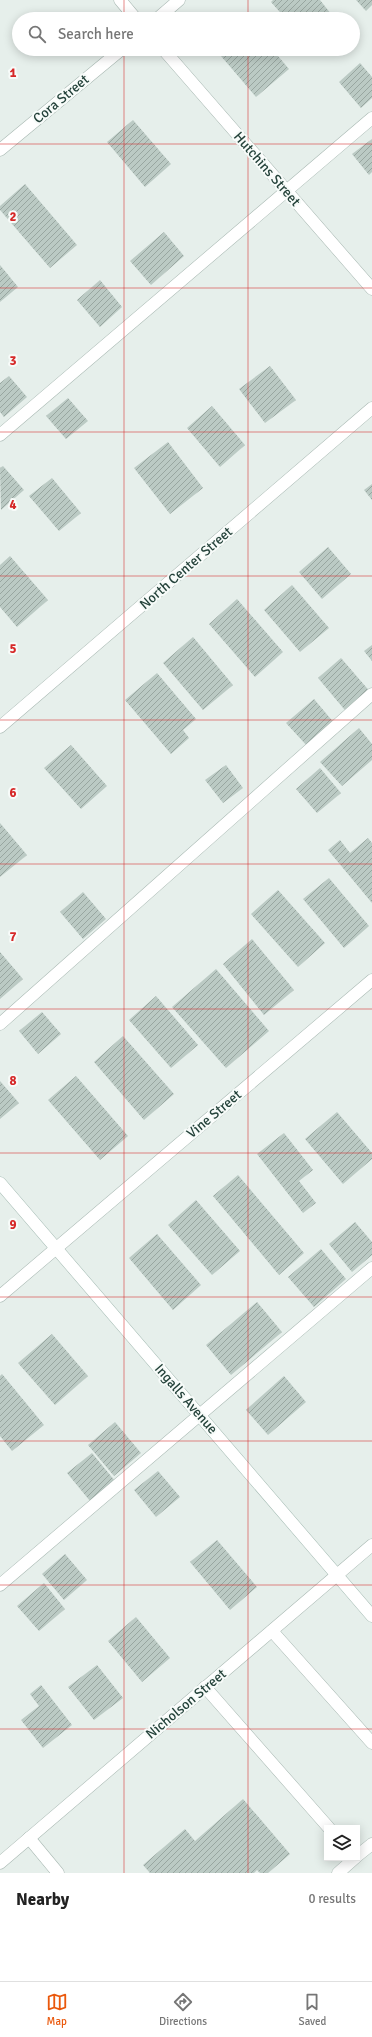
<!DOCTYPE html>
<style>
:root{--surface:#fff;--page:#f6f6f6;--text:#222;--muted:#767676;--line:#e0e0e0;--accent:#ea580c}
body{margin:0;font-family:Signika,sans-serif;background:var(--page);color:var(--text)}
.controls{position:absolute;right:12px;bottom:12px;display:grid;overflow:hidden;border-radius:0px;box-shadow:0 2px 10px #0003}
.controls button{width:36px;height:36px;display:grid;place-items:center;padding:0;border:0;border-bottom:1px solid var(--line);background:var(--surface);color:var(--text);font:20px sans-serif}
.list{margin:0;padding:0;list-style:none}
h2{display:flex;justify-content:space-between;align-items:center;height:52px;margin:0;padding:0 16px;font-size:17px}
h2 small{font-size:13px;font-weight:400;color:var(--muted)}
.icon{flex:none;width:22px;height:22px;fill:none;stroke:currentColor;stroke-width:2;stroke-linecap:round;stroke-linejoin:round}
.map{position:relative;flex:none;width:372px;height:1873px;overflow:hidden}
.search{position:absolute;background:var(--surface);box-shadow:0 2px 10px #0003;left:12px;right:12px;top:12px;height:44px;display:flex;align-items:center;gap:10px;box-sizing:border-box;padding:0 14px;border-radius:22px;color:var(--muted);font-size:15px}
.sheet{height:108px;background:var(--surface)}
nav{display:flex;justify-content:space-around;align-items:center;box-sizing:border-box;height:56px;border-top:1px solid var(--line);background:var(--surface);font-size:11px;color:var(--muted)}
nav a{display:grid;justify-items:center;gap:2px}
nav .on{color:var(--accent)}
.map>svg:first-child{display:block}
</style>
<div class="map">
<svg width="372" height="1873" viewBox="0 0 372 1873">
<defs>
<pattern id="building-hatch" width="6" height="6" patternUnits="userSpaceOnUse"><rect width="6" height="6" fill="#bbcac4"/><path d="M-1 1l2-2M0 6l6-6M5 7l2-2" fill="none" stroke="#98a6a0"/></pattern>
</defs>
<rect width="100%" height="100%" fill="#e6efeb"/>
<g fill="url(#building-hatch)">
<polygon points="273,0 320,0 335,19 286,19 271,2"/>
<polygon points="356,0 372,0 372,5 366,11"/>
<polygon points="215,49 272,49 289,69 256,97"/>
<polygon points="360,63 372,77 372,98 361,108 339,82"/>
<polygon points="133,120 171,164 145,187 107,142"/>
<polygon points="372,139 372,172 369,175 352,154"/>
<polygon points="25,184 77,245 50,268 0,210 0,206"/>
<polygon points="164,232 184,256 151,285 130,261"/>
<polygon points="0,265 18,287 0,302"/>
<polygon points="100,280 122,307 100,327 77,300"/>
<polygon points="270,366 296,400 265,423 239,389"/>
<polygon points="9,376 27,397 4,417 0,412 0,383"/>
<polygon points="68,398 88,421 66,439 46,416"/>
<polygon points="212,406 245,445 220,467 187,428"/>
<polygon points="168,442 203,488 170,514 134,468"/>
<polygon points="3,466 24,490 1,510 0,468"/>
<polygon points="52,478 81,513 59,531 29,496"/>
<polygon points="372,484 372,500 364,490"/>
<polygon points="328,547 351,574 322,599 299,572"/>
<polygon points="10,556 48,600 17,627 0,607 0,565"/>
<polygon points="292,585 329,628 300,652 264,610"/>
<polygon points="237,599 283,652 255,677 209,624"/>
<polygon points="193,637 233,685 203,710 163,663"/>
<polygon points="372,645 372,661 364,651"/>
<polygon points="341,658 372,694 349,715 318,678"/>
<polygon points="157,673 196,719 183,730 189,738 171,754 125,700"/>
<polygon points="314,699 335,724 308,747 286,723"/>
<polygon points="359,728 372,744 372,760 342,786 320,762"/>
<polygon points="71,745 107,786 81,809 44,768"/>
<polygon points="226,765 243,788 223,803 205,780"/>
<polygon points="320,768 341,793 317,813 296,789"/>
<polygon points="0,823 27,855 0,877"/>
<polygon points="368,838 372,843 372,903 328,850 340,840 350,853"/>
<polygon points="329,878 369,926 344,948 303,899"/>
<polygon points="278,890 325,943 298,967 251,914"/>
<polygon points="83,892 106,919 83,939 60,912"/>
<polygon points="252,939 294,990 264,1015 223,964"/>
<polygon points="0,952 23,979 0,999"/>
<polygon points="216,969 269,1031 226,1068 172,1007"/>
<polygon points="156,996 198,1045 171,1068 129,1020"/>
<polygon points="42,1012 61,1034 38,1054 19,1031"/>
<polygon points="123,1036 174,1094 144,1120 94,1062"/>
<polygon points="76,1076 128,1136 100,1160 48,1100"/>
<polygon points="0,1081 19,1103 0,1119"/>
<polygon points="337,1112 372,1153 372,1159 343,1184 305,1139"/>
<polygon points="284,1133 313,1170 299,1181 316,1203 303,1213 257,1154"/>
<polygon points="238,1175 304,1253 279,1275 213,1196"/>
<polygon points="196,1200 240,1251 212,1275 168,1225"/>
<polygon points="355,1222 372,1242 372,1255 352,1272 329,1244"/>
<polygon points="157,1234 201,1285 173,1310 129,1258"/>
<polygon points="321,1249 346,1279 314,1307 288,1277"/>
<polygon points="257,1302 282,1332 231,1375 206,1345"/>
<polygon points="52,1334 88,1376 55,1405 18,1363"/>
<polygon points="2,1374 44,1425 12,1451 0,1436 0,1376"/>
<polygon points="284,1376 306,1402 268,1435 246,1410"/>
<polygon points="115,1422 141,1453 114,1476 88,1445"/>
<polygon points="92,1453 115,1481 90,1501 67,1473"/>
<polygon points="158,1471 180,1497 156,1517 134,1490"/>
<polygon points="217,1540 257,1587 230,1610 190,1562"/>
<polygon points="65,1554 87,1580 64,1600 42,1574"/>
<polygon points="44,1583 65,1609 39,1631 17,1606"/>
<polygon points="136,1617 170,1658 142,1682 108,1641"/>
<polygon points="97,1665 123,1698 94,1720 68,1687"/>
<polygon points="41,1685 72,1725 43,1748 21,1720 39,1706 30,1694"/>
<polygon points="243,1799 290,1854 268,1873 260,1873 257,1870 254,1873 150,1873 143,1865 185,1829 195,1841"/>
</g>
<g fill="none" stroke-linecap="round" stroke-linejoin="round">
<g stroke="#a8b8b2" stroke-width="13">
<g id="lane">
<polyline points="0,435 372,118"/>
<polyline points="0,1024 372,694"/>
<polyline points="0,1585 372,1268"/>
<polyline points="272,1631 372,1743"/>
<polyline points="205,1687 329,1828"/>
<polyline points="29,1838 58,1873"/>
<polyline points="357,1856 372,1844"/>
<polyline points="338,1873 355,1858"/>
</g>
</g>
<g stroke="#a8b8b2" stroke-width="13">
<g id="street">
<polyline points="120,0 136,19"/>
<polyline points="157,19 179,0"/>
<polyline points="163,49 372,289"/>
<polyline points="0,150 122,49"/>
<polyline points="0,727 372,408"/>
<polyline points="0,1296 372,980"/>
<polyline points="0,1863 372,1545"/>
</g>
</g>
<g stroke="#a4bbb3" stroke-width="13">
<polyline id="secondary" points="0,1183 372,1616"/>
</g>
<use href="#lane" stroke="#fff" stroke-width="12"/>
<use href="#street" stroke="#fff" stroke-width="12"/>
<use href="#secondary" stroke="#fff" stroke-width="12"/>
</g>
<path fill="none" stroke="#d62828" stroke-width="1" stroke-opacity="0.55" d="M 124,0 L 124,19M 248,0 L 248,19M 124,49 L 124,1873M 248,49 L 248,1873M 0,144 L 372,144M 0,288 L 372,288M 0,432 L 372,432M 0,576 L 372,576M 0,720 L 372,720M 0,864 L 372,864M 0,1009 L 372,1009M 0,1153 L 372,1153M 0,1297 L 372,1297M 0,1441 L 372,1441M 0,1585 L 372,1585M 0,1729 L 372,1729"/>
<g text-anchor="middle" dominant-baseline="central" stroke-width="4" stroke-linejoin="round" paint-order="stroke">
<g font-size="14" fill="#24423a" stroke="#f7fbf9">
<text transform="translate(61 99) rotate(-40)">Cora Street</text>
<text transform="translate(267 169) rotate(49)">Hutchins Street</text>
<text transform="translate(186 568) rotate(-41)">North Center Street</text>
<text transform="translate(214 1114) rotate(-40)">Vine Street</text>
<text transform="translate(186 1399) rotate(49)">Ingalls Avenue</text>
<text transform="translate(186 1704) rotate(-40)">Nicholson Street</text>
</g>
</g>
<g font-size="13" text-anchor="middle" font-weight="bold" fill="#d62828" stroke="#f7fbf9" stroke-width="4" stroke-linejoin="round" paint-order="stroke">
<text x="13" y="77">1</text>
<text x="13" y="221">2</text>
<text x="13" y="365">3</text>
<text x="13" y="509">4</text>
<text x="13" y="653">5</text>
<text x="13" y="797">6</text>
<text x="13" y="941">7</text>
<text x="13" y="1085">8</text>
<text x="13" y="1229">9</text>
</g>
</svg>
<div class="controls">
<button><svg class="icon" aria-label="layers" viewBox="0 0 24 24"><path d="M12 4l9 5-9 5-9-5zM3 14l9 5 9-5"/></svg></button>
</div>
<div class="search"><svg class="icon" aria-label="search" viewBox="0 0 24 24"><circle cx="10" cy="10" r="6"/><path d="M15 15l6 6"/></svg>Search here</div>
</div>
<section class="sheet">
<h2>Nearby<small>0 results</small></h2>
<ul class="list">
</ul>
</section>
<nav>
<a class="on"><svg class="icon" aria-label="map" viewBox="0 0 24 24"><path d="M3 6l6-2 6 2 6-2v14l-6 2-6-2-6 2zM9 4v14M15 6v14"/></svg>Map</a>
<a><svg class="icon" aria-label="directions" viewBox="0 0 24 24"><path d="M12 3l9 9-9 9-9-9zM9 14v-3h6M13 9l2 2-2 2"/></svg>Directions</a>
<a><svg class="icon" aria-label="saved" viewBox="0 0 24 24"><path d="M7 4h10v16l-5-4-5 4z"/></svg>Saved</a>
</nav>
